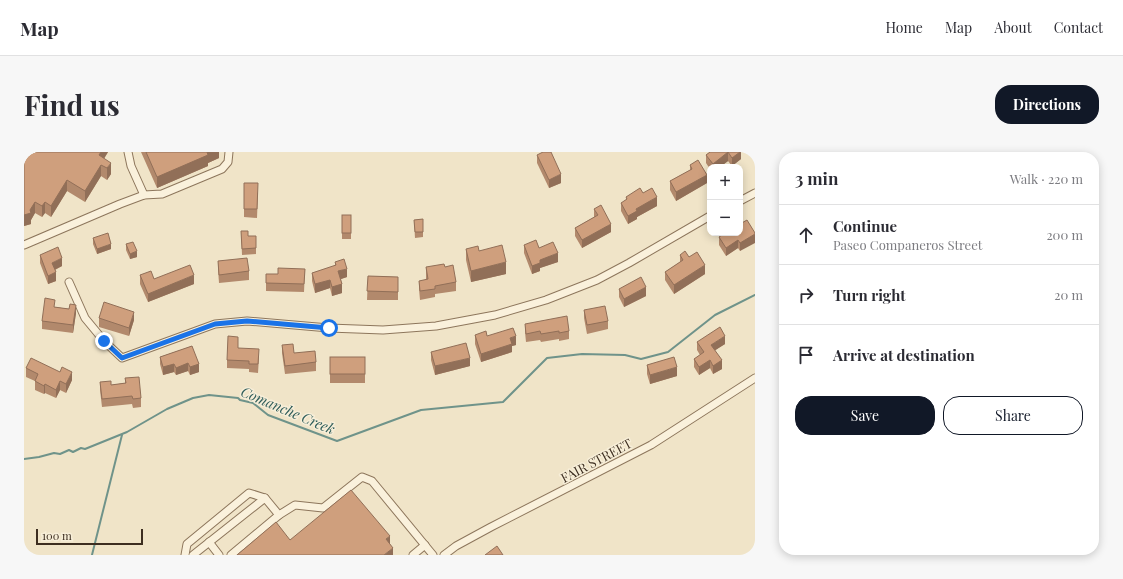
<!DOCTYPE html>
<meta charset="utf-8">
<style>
:root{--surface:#fff;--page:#f7f7f7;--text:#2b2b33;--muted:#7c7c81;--line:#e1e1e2;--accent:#111827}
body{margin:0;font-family:"Playfair Display",serif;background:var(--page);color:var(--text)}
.controls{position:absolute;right:12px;top:12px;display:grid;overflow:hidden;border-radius:8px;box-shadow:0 2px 10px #0003}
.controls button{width:36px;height:36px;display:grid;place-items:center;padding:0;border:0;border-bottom:1px solid var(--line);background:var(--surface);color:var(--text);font:20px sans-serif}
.scale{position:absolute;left:12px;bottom:10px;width:107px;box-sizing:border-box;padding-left:4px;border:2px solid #3d2e20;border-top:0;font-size:11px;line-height:14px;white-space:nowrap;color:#3d2e20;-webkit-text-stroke:3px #f7eed8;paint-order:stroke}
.stop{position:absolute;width:12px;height:12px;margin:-9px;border:3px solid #1a73e8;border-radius:50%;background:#fff}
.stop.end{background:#1a73e8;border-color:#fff;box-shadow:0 1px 4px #0008}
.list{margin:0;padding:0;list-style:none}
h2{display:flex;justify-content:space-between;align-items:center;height:52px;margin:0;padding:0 16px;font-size:17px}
h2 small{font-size:13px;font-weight:400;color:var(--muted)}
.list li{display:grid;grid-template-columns:26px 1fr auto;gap:12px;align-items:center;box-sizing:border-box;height:60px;padding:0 16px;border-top:1px solid var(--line)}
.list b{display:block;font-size:15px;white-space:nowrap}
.list p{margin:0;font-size:13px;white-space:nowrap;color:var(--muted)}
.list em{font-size:13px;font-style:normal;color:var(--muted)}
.actions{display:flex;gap:8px;padding:12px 16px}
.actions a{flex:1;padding:9px 0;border:1px solid var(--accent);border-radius:16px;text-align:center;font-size:14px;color:var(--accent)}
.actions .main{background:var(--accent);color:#fff}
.icon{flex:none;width:22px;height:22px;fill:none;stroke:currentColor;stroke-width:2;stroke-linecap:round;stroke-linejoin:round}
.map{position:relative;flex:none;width:731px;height:403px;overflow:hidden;border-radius:16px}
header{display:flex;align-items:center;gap:24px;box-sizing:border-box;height:56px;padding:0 20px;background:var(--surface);border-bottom:1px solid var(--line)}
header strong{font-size:19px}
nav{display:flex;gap:22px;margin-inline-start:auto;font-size:14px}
.intro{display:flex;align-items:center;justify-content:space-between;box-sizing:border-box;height:96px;padding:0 24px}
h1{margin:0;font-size:28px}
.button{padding:10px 18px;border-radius:16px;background:var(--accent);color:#fff;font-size:14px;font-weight:700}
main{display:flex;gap:24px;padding:0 24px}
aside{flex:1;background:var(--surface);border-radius:16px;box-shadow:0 2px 10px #0003}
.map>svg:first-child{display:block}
</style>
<header>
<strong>Map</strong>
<nav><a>Home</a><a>Map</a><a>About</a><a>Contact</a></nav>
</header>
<div class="intro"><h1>Find us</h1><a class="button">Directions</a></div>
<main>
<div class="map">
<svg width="731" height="403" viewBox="0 0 731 403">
<rect width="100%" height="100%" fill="#f0e4c8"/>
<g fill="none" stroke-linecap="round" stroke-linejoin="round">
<g stroke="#6f938a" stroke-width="2">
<polyline points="0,307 15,305 30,301 36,302 45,298 49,300 57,296 61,297 103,280 143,257 169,246 185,243 214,246 216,248 229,251 244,263 313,289 397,258 479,250 523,206 558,202 601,203 617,207 644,200 691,163 731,143"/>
<polyline points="68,403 98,283"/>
</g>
<g stroke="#8d765c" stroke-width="9">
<g id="minor">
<polyline points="104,0 107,14 120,43"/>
<polyline points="716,49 731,41"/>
<polyline points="0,93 96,52 120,43 138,42 198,17 204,10 205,0"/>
<polyline points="45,130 61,166 80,189 98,206 191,172 223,169 305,176 359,178 412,174 471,163 522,148 573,128 605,111 686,64"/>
<polyline points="185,390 195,403"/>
<polyline points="161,403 163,392 225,341 241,346"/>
<polyline points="169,403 241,346 255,363 271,353 299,356 338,325 348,329 409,403"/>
<polyline points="207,403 255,363"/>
<polyline points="389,403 401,393"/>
<polyline points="420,403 432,394 467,375 627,293 731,226"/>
</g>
</g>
<use href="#minor" stroke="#faf1dc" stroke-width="7"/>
</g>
<g fill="#b2896c">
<polygon points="0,0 84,0 80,7 87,22 83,28 77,24 61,50 43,39 27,65 21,61 18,65 11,61 7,68 7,72 0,74"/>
<polygon points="117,0 195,0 195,6 184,11 184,14 133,36"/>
<polygon points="686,0 717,0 717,7 708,14 704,9 696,15 686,15 686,17 682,11 682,3"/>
<polygon points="513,3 537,31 525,36 513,11"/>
<polygon points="666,13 683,31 652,49 646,38 646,29 666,18"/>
<polygon points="234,40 233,66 220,65 220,57"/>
<polygon points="619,41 633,54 613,65 613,67 604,72 597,59 597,51 602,48 602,45"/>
<polygon points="570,57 587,80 558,96 551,84 551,76 570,65"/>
<rect x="318" y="63" width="9" height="24"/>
<polygon points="399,67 399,85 391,86 390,68"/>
<polygon points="217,79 224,84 232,84 232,102 218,103"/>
<polygon points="731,81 716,99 714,96 702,104 695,93 695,85"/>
<polygon points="69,86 87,97 73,102 69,92"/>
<polygon points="102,92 113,105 106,107 102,98"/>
<polygon points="500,93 515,96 534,110 516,116 516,119 508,122 500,101"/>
<polygon points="442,97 455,99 482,122 447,130 442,108"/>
<polygon points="16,103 38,114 31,118 32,129 24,132 16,111"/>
<polygon points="656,103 665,105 681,122 650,142 641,128 641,120 656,110"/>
<polygon points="194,109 225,119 225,128 195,131 194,117"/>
<polygon points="311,110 323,125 317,127 318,141 308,144 306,136 291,141 288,129 288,121 311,114"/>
<polygon points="402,115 421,115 432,130 432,139 411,142 411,145 396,148 395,137 395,129 402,128"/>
<polygon points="281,117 280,140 242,139 242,122 254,122"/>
<polygon points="116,123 130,127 170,132 124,150 116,132"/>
<polygon points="344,124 374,125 374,148 343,148"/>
<polygon points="595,137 622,144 600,155 595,145"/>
<polygon points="31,155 45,157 52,161 49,181 18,177 18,169"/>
<polygon points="560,158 584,169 584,177 563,182 560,166"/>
<polygon points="75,166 110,168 105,184 75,175"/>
<polygon points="501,172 545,179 545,187 535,189 535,187 517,190 516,188 502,190 501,180"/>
<polygon points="451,183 463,184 492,193 488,194 488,200 457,210 451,192"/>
<polygon points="673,190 701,192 691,198 698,217 689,222 686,216 675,223 670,215 670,207 676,203 673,198"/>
<polygon points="258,193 270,201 292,210 292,219 261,222 258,201"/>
<polygon points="168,194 175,220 166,223 164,219 152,223 150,220 139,223 136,212 136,205"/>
<polygon points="214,196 235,205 234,221 225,220 225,217 203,216 203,208"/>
<polygon points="407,200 446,214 411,223 407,208"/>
<rect x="306" y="205" width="35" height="26"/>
<polygon points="623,213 653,224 626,232 623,222"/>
<polygon points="2,216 48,228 42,241 36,238 32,246 21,241 20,242 11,238 11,229 2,225"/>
<polygon points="101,226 117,246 117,255 109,256 108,252 78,255 76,238 76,230 87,233 101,231"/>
</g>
<g fill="#916f58">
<polygon points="77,0 84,0 75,14 75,3"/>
<polygon points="182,0 195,0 195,6 184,11 184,14 133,36 133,25"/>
<polygon points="704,0 704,9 696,15 689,15 689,12"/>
<polygon points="716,0 717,0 717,7 708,14 708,6"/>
<polygon points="87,11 87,22 83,28 83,16"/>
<polygon points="77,13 77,24 61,50 61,39"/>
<polygon points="537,22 537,31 525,36 525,28"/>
<polygon points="683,23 683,31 652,49 652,40"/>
<polygon points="43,28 43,39 27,65 27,54"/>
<polygon points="633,45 633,54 613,65 613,67 604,72 604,64 612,57"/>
<polygon points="11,50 11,61 7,68 7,72 0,74 0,63 6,58"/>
<polygon points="21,50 21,61 18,65 18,54"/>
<polygon points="587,72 587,80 558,96 558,88"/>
<polygon points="731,82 731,91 716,99 716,91"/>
<polygon points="714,88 714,96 702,104 702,96"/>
<polygon points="87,92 87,97 73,102 73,97"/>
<polygon points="113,99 113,105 106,107 106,102"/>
<polygon points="534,101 534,110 516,116 516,119 508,122 508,114 516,108"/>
<polygon points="38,106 38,114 28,119 28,111"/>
<polygon points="482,110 482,122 447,130 447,119"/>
<polygon points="681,113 681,122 650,142 650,133"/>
<polygon points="323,117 323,125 314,128 314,119"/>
<polygon points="32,120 32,129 24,132 24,124"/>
<polygon points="170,123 170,132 124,150 124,142"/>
<polygon points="306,128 306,136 291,141 291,132"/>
<polygon points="318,132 318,141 308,144 308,135"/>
<polygon points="622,135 622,144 600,155 600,147"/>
<polygon points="52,153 52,161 49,181 49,173"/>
<polygon points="110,160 110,168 105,184 105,176"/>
<polygon points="492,184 492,193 488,194 488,200 457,210 457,202 486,186"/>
<polygon points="701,184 701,192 687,201 687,193"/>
<polygon points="446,206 446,214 411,223 411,214"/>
<polygon points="686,208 686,216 675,223 675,215"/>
<polygon points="698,208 698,217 689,222 689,214"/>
<polygon points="164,211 164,219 152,223 152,216"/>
<polygon points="150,212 150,220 139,223 139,215"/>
<polygon points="175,212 175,220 166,223 166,215"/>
<polygon points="653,215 653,224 626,232 626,223"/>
<polygon points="48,220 48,228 42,241 42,232"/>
<polygon points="36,229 36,238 32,246 32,238"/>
<polygon points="21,232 21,241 20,242 20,234"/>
<polygon points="366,384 366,395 362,387"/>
<polygon points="369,396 369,403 360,403"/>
</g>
<g fill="#cf9f7d" stroke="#916f58">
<polygon points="0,0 77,0 75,3 87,11 83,16 77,13 61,39 43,28 27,54 21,50 18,54 11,50 6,58 7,61 0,63"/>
<polygon points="122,0 183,0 184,3 133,25"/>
<polygon points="519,0 527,0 537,22 525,28 513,3"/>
<polygon points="686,0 716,0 708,6 704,0 689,12 682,3"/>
<polygon points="674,8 683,23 652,40 646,29 668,17 666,13"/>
<polygon points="220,31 234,31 233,57 220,57"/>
<polygon points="616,36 619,41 628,36 633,45 612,57 613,59 604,64 597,51 603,47 602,45"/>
<polygon points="577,53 587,72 558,88 551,76 574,63 570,57"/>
<rect x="318" y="63" width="9" height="18"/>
<polygon points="399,67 399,80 391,80 390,68"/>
<polygon points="723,68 731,81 731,82 716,91 714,88 702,96 695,85 701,81 716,81 716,72"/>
<polygon points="217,79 224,79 224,84 232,84 232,96 218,97"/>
<polygon points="84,81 87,92 73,97 69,86"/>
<polygon points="512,88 515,96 529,90 534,101 516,108 516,111 508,114 500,93"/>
<polygon points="109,90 113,99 106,102 102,92"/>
<polygon points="478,93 482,110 447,119 442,97 454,94 455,99"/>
<polygon points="34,95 38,106 28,111 32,120 24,124 16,103"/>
<polygon points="661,99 665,105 673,100 681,113 650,133 641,120 659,108 656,103"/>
<polygon points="223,106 225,119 195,123 194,109"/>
<polygon points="320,107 323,117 314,119 318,132 308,135 306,128 291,132 288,121 312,113 311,110"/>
<polygon points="420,112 421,115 429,113 432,130 411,134 411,137 396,139 395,129 404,127 402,115"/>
<polygon points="166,113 170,123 124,142 116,123 127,119 130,127"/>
<polygon points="254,116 281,117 280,132 242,131 242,122 254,122"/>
<polygon points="344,124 374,125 374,140 343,139"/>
<polygon points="617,125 622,135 600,147 595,137"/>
<polygon points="21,146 31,148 30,155 45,157 46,152 52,153 49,173 18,169"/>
<polygon points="80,150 110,160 105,176 75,166"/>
<polygon points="581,154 584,169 563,173 560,158"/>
<polygon points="543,164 545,179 535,181 535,179 517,182 516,179 502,182 501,172"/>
<polygon points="696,175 701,184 687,193 698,208 689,214 686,208 675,215 670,207 680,200 673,190"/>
<polygon points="489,176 492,184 486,186 488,192 457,202 451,183 462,179 463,184"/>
<polygon points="204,184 214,185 214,196 235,197 234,212 225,212 225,209 203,208"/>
<polygon points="442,191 446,206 411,214 407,200"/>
<polygon points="269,192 270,201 291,199 292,210 261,214 258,193"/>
<polygon points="168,194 175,212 166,215 164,211 152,216 150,212 139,215 136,205"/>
<rect x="306" y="205" width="35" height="17"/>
<polygon points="650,205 653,215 626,223 623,213"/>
<polygon points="7,206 36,220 38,215 48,220 42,232 36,229 32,238 21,232 20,234 11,229 14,222 2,216"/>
<polygon points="115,225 117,246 109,247 108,244 78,247 76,230 87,229 87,233 102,231 101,226"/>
<polygon points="327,338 366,384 362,387 369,396 360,403 213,403 252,370 266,388"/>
<polygon points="473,394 479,403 461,403"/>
</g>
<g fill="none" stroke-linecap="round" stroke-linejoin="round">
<polyline stroke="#1a73e8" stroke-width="5" points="80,189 98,206 191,172 223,169 305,176"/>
</g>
<g text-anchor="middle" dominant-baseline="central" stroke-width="3" stroke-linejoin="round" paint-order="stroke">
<g font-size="13" fill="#3d2e20" stroke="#f7eed8">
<text transform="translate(572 308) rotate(-28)">FAIR STREET</text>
</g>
<g font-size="14" font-style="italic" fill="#2f5d5a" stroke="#f7eed8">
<text transform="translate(264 258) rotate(23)">Comanche Creek</text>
</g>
</g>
</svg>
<div class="controls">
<button>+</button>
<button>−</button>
</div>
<div class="scale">100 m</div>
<div class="stop" style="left:305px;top:176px"></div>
<div class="stop end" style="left:80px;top:189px"></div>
</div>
<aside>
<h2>3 min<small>Walk · 220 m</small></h2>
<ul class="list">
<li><svg class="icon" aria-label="ahead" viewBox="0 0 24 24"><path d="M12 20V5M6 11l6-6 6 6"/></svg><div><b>Continue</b><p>Paseo Companeros Street</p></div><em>200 m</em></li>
<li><svg class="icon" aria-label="right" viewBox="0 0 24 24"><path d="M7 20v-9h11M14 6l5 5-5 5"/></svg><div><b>Turn right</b></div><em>20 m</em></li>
<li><svg class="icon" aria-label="arrive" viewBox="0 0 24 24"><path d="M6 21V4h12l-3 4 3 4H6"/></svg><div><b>Arrive at destination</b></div></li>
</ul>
<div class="actions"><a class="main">Save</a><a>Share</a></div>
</aside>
</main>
